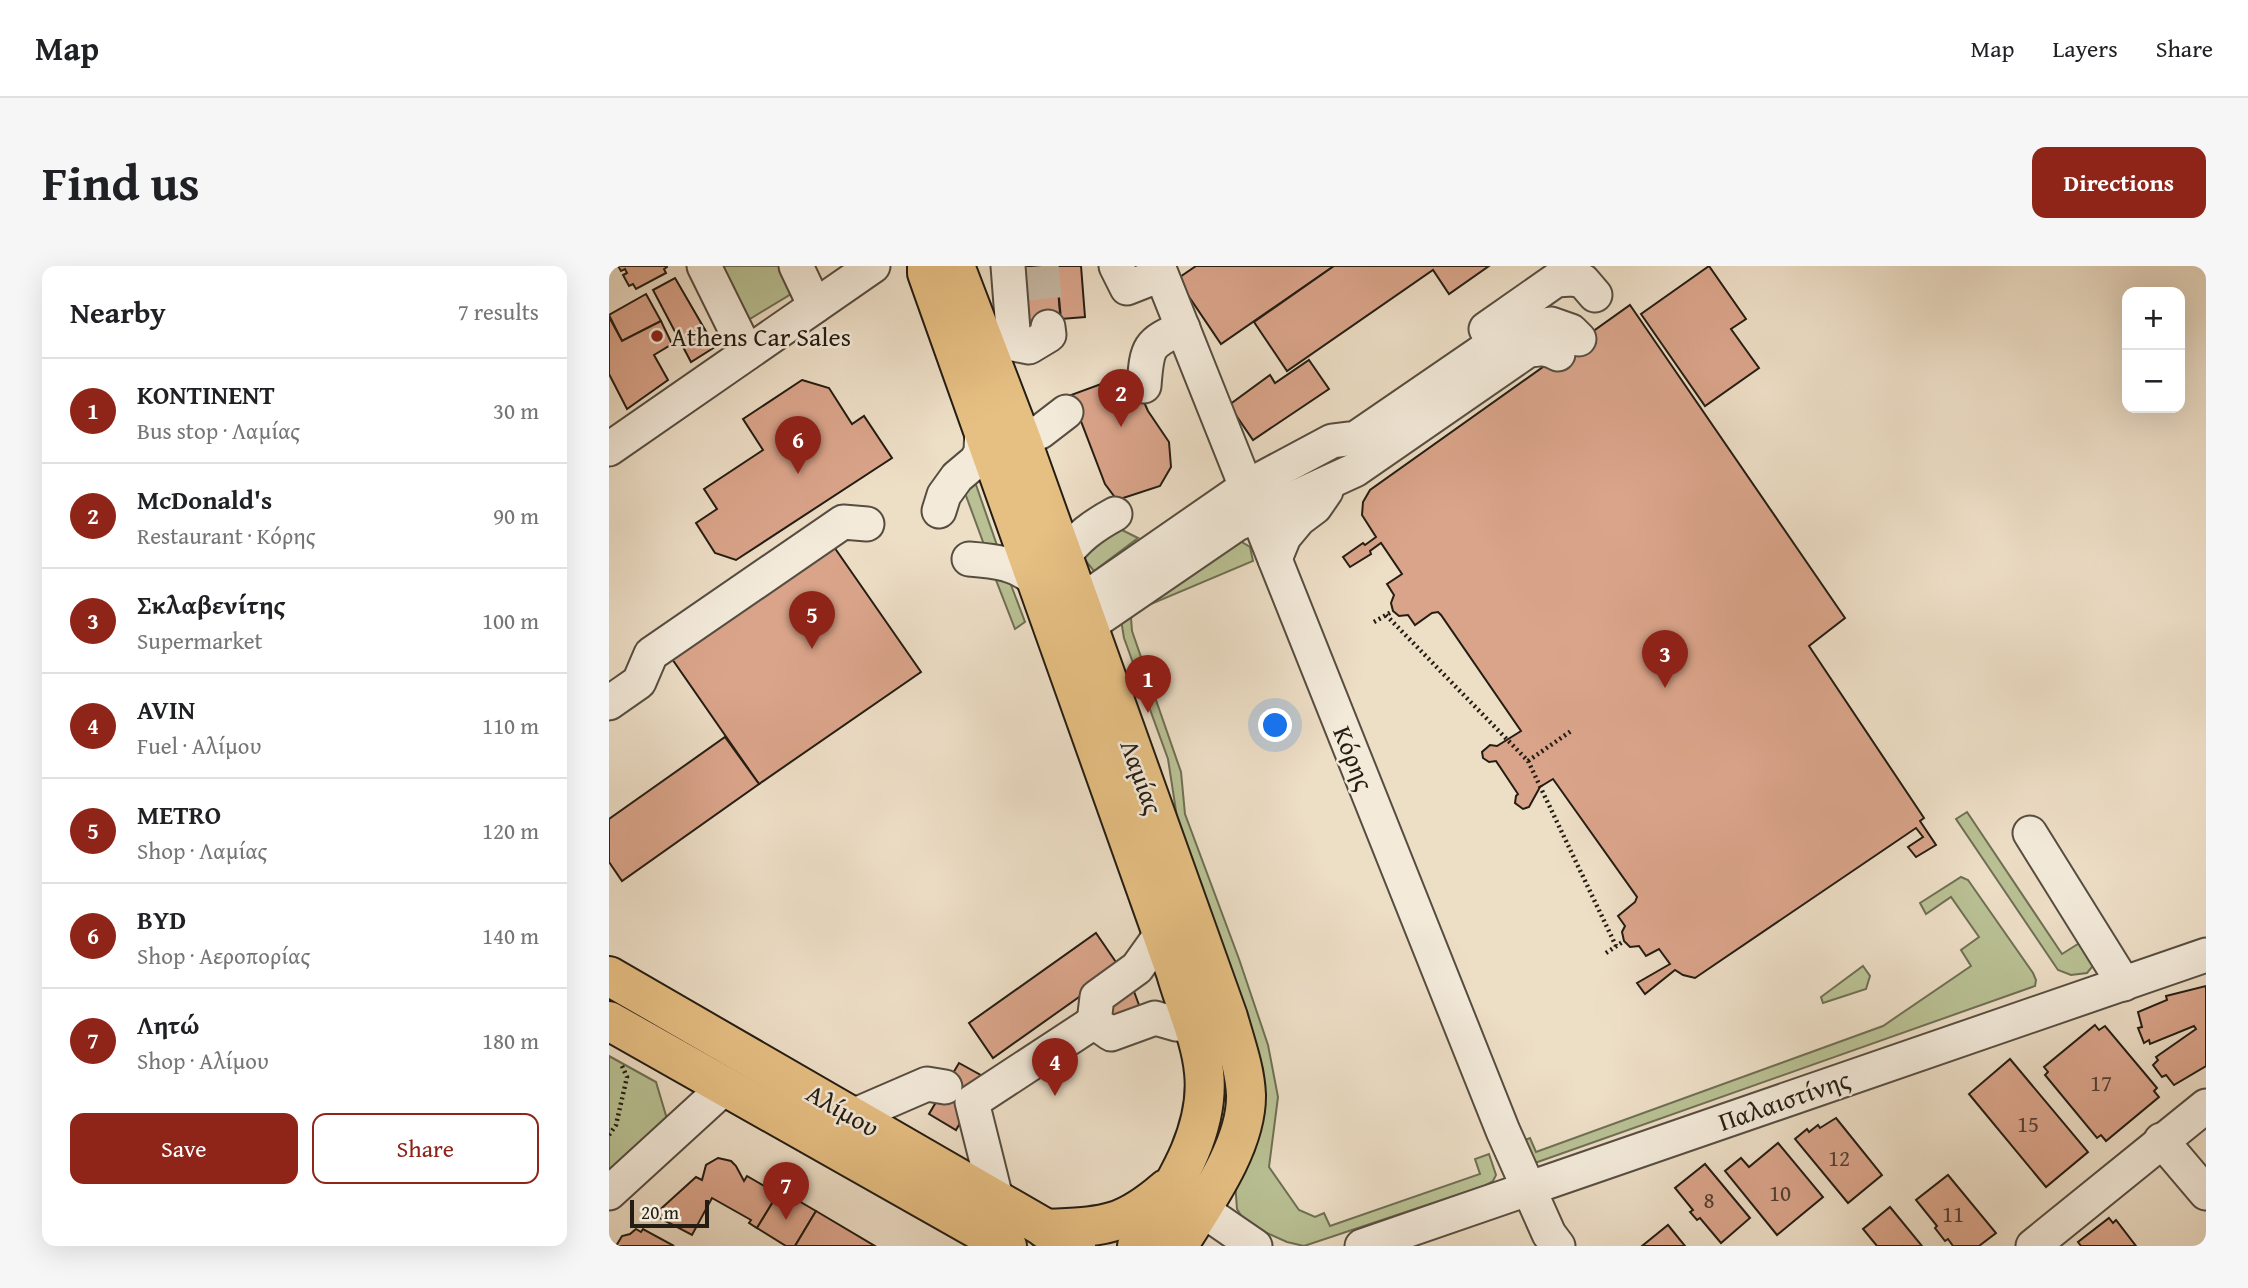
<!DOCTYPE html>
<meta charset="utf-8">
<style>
:root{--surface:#fff;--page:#f6f6f6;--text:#202124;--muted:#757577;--line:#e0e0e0;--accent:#8f2418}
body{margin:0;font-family:"Gentium Book Plus",serif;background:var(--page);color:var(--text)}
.controls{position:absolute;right:21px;top:21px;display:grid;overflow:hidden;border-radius:14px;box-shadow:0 7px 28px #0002}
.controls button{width:63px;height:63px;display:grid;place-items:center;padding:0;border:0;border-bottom:2px solid var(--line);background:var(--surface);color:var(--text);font:35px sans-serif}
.scale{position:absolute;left:21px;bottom:18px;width:79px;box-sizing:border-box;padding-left:7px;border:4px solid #241d13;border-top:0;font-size:19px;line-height:24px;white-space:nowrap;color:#241d13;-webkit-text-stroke:5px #f3eada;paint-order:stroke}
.you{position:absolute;left:667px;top:460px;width:24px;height:24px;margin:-18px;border:5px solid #fff;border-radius:50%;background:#1a73e8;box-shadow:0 0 0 10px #1a73e833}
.badge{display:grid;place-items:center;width:46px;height:46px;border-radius:50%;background:var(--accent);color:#fff;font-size:23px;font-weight:700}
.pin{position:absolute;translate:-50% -58px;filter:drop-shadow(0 2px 4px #0008)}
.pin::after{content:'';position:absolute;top:37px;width:24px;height:21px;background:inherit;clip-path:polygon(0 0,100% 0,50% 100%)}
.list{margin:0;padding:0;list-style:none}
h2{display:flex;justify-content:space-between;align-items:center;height:91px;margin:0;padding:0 28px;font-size:30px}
h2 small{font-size:23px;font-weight:400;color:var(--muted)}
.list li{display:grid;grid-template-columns:46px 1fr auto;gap:21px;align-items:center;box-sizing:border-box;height:105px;padding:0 28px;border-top:2px solid var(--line)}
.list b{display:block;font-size:26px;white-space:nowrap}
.list p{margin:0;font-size:23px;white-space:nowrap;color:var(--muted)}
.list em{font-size:23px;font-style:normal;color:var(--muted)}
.actions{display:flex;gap:14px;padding:21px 28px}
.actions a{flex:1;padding:16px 0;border:2px solid var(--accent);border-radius:14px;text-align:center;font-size:24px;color:var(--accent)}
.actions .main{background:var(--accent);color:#fff}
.map{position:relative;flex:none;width:1597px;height:980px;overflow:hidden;border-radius:14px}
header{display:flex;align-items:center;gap:42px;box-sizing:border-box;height:98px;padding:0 35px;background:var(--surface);border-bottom:2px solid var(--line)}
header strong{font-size:33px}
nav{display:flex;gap:38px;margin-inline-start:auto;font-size:24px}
.intro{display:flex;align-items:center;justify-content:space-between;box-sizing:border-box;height:168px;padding:0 42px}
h1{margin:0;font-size:49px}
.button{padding:18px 32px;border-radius:14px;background:var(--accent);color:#fff;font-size:24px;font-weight:700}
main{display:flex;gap:42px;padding:0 42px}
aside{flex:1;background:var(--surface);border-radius:14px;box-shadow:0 7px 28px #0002}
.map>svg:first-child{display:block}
</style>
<header>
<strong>Map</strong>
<nav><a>Map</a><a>Layers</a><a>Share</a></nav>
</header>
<div class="intro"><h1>Find us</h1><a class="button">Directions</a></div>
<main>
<aside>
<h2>Nearby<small>7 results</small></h2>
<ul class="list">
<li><span class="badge">1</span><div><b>ΚΟΝΤΙΝΕΝΤ</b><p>Bus stop · Λαμίας</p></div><em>30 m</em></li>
<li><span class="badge">2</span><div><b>McDonald's</b><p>Restaurant · Κόρης</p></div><em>90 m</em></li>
<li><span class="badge">3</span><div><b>Σκλαβενίτης</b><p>Supermarket</p></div><em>100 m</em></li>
<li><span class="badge">4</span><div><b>AVIN</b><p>Fuel · Αλίμου</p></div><em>110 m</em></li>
<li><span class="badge">5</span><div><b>METRO</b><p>Shop · Λαμίας</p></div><em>120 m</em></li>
<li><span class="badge">6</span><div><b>BYD</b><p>Shop · Αεροπορίας</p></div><em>140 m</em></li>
<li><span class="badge">7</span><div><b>Λητώ</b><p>Shop · Αλίμου</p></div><em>180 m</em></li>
</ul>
<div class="actions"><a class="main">Save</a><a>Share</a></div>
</aside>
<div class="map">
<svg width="1597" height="980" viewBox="0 0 1597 980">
<rect width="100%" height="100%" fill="#eddec6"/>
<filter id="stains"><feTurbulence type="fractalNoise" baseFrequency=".00286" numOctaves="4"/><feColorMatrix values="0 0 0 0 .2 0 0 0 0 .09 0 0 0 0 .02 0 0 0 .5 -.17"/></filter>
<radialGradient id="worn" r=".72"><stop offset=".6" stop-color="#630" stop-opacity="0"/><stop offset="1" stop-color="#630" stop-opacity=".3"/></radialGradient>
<g fill="#b9c194" stroke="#6e6f54" stroke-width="2">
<polygon points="102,0 176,0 187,25 131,59"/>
<polygon points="365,213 391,288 377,284 356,227"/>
<polygon points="501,258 529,272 485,305 470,286"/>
<polygon points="626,272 641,281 644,295 530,343 522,352 523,365 572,506 576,548 630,693 659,779 669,831 660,901 690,944 706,951 715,947 721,960 871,908 866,893 880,888 887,909 884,915 875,920 695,980 678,976 647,962 634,953 628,943 626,916 645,887 651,866 656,826 654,803 638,747 569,558 559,493 515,372 512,354"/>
<polygon points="399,311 416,356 406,363 387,314 388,312"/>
<polygon points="1358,546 1453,688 1472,676 1483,692 1483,701 1478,707 1462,709 1449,704 1347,553"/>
<polygon points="1352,611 1359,614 1424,707 1427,714 1426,720 923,898 908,877 921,872 927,886 1274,760 1362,700 1352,684 1370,671 1342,631 1317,648 1311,637"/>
<polygon points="1254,700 1261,710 1257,723 1214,737 1212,731"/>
<polygon points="0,790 47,816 58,853 0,904"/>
</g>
<g fill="#daa48a" stroke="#241d13" stroke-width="2">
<polygon points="9,0 58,0 58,1 55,3 57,7 27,23 24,18 20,20 14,9 18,7 16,3 12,5"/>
<polygon points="408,0 447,0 452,59 413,63"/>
<polygon points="447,0 472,0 476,51 452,53"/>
<polygon points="587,0 725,0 612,78 568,13"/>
<polygon points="725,0 880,0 840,28 824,4 678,105 645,56"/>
<polygon points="1100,0 1137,53 1122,63 1150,102 1096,140 1032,48"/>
<polygon points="66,12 106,81 82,96 44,24"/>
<polygon points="37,28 52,55 13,75 0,49"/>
<polygon points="1021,39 1236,352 1200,380 1315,552 1311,555 1327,579 1307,591 1299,581 1314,571 1307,562 1086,712 1074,709 1066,704 1036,728 1028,717 1061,698 1050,683 1037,690 1030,680 1021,681 1015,675 1013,666 1016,660 1009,650 1026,636 1028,631 944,513 931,521 920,541 914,543 906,537 907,530 909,528 887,495 880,496 874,492 873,486 881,479 888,480 912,465 832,349 829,346 823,347 806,359 799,349 790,350 784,345 782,337 785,329 778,318 793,308 772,277 761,285 762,288 741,301 734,291 754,277 756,279 767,271 753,249 754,236 761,224"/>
<polygon points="0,51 13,75 52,55 63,78 45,89 59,114 18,143 0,108"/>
<polygon points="700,94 720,123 644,174 620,139 661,109 666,117"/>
<polygon points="522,107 539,145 560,176 562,201 551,220 508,234 496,218 462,129"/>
<polygon points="193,114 220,122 243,158 255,150 283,192 127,294 106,287 87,257 108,243 95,223 154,184 134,153"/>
<polygon points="223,278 312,406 150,518 61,390"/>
<polygon points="116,471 150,518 13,615 0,596 0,553"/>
<polygon points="487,667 511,702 384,792 360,757"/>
<polygon points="523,720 534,750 504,761 493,731"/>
<polygon points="1597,720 1597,800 1565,819 1557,809 1553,811 1544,799 1549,794 1547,791 1587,763 1585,760 1541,778 1540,774 1535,777 1529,762 1533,761 1529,746 1558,734 1557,730"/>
<polygon points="1486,759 1490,764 1496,760 1548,822 1545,825 1550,831 1497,875 1492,869 1488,872 1436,809 1439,806 1435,801"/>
<polygon points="1401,793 1479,886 1437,921 1360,828"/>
<polygon points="350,797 377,812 347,864 320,848"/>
<polygon points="1227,852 1273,909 1239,937 1186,873 1198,863 1200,866 1209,859 1211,862"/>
<polygon points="1169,877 1214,931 1168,969 1116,905 1132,892 1140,901"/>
<polygon points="109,892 122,895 127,900 135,915 138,910 169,928 148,962 140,957 142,954 103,932 83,969 45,949 87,911 93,914 97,899"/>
<polygon points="1096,898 1141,952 1112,977 1091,952 1088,954 1081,946 1084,944 1066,922"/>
<polygon points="1339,909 1387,967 1370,980 1344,980 1339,973 1336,975 1326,962 1328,960 1307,934"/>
<polygon points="171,924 207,945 186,980 177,980 148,962"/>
<polygon points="1281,941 1313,980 1268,980 1254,963"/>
<polygon points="207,945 266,980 186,980"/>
<polygon points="1500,952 1504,957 1507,954 1527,980 1472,980 1469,976"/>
<polygon points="1059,959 1076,980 1033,980"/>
<polygon points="27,963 32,966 34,963 65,980 7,980 13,970 21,968"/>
</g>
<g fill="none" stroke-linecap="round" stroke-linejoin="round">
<polyline stroke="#c5b7a2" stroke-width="33" stroke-dasharray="33 17" stroke-linecap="butt" points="433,0 439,61"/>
<g stroke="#564d40" stroke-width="37">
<g id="minor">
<polyline points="95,0 138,87"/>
<polyline points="187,0 206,40"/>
<polyline points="399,0 405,77"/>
<polyline points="507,0 518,22 541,13 553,11"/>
<polyline points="549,0 894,865 940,968 949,980"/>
<polyline points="877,63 947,14 963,13 974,15 986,29"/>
<polyline points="374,72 420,81 440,69 439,61"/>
<path d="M 535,120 C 538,81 538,77 574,62"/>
<polyline points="411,171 431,166 457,146"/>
<polyline points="0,183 264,0"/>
<polyline points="330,245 335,229 348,211 367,195 372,186 373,161"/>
<path d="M 454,291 C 469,271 484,260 506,248"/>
<path d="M 360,293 C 386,295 409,297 428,316"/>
<polyline points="666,293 675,271 690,253 706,241 717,225"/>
<polyline points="471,336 637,221 723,175 747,172 906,63 942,58 962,65 970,73"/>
<path d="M 479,360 L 628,258 L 746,204 L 918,85 C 931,82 938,82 949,88"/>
<polyline points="0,437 30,416 42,388 234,256 258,258"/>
<polyline points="1421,567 1515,718"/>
<polyline points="553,667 528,702 488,731 485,756 502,768 546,752 567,758 583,759"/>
<polyline points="244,850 318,818 336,821"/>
<polyline points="1552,874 1597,927"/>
<polyline points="0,927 116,821"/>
<polyline points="388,936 363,836 485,756"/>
<polyline points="592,943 646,980"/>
<polyline points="753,980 1597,689"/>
<polyline points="1424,980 1597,840"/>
</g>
</g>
<g stroke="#241d13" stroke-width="42">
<g id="major">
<path d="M 318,0 L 318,7 L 567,707 C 576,739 592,773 595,806 C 602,869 559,928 528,980"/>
<path d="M 346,0 L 410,167 L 619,751 C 626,776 636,803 637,829 C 638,880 595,938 569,980"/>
<polyline points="0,710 467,980"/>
<polyline points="0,755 398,980"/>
<path d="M 436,963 C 493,960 512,962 557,923"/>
</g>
</g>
<g stroke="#241d13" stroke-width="4.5" stroke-dasharray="2 3.5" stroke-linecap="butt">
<polyline points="777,349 919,495 1007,680"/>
<polyline points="765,356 784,345"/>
<polyline points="919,495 962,465"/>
<polyline points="997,687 1015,675"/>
<polyline points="0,869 7,859 18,811 13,800"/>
</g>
<use href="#minor" stroke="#f3eada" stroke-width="33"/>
<use href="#major" stroke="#e6bf83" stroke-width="38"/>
</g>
<circle fill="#8f2418" stroke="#f3eada" stroke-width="2.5" cx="48" cy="70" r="7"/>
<g text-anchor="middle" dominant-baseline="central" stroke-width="5" stroke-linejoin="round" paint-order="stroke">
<g font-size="23" fill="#523f31">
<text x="1492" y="816">17</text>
<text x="1419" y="857">15</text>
<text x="1230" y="891">12</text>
<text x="1171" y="926">10</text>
<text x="1100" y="933">8</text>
<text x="1344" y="947">11</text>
</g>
<g font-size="26" fill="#241d13" stroke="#f3eada" text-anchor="start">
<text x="62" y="70">Athens Car Sales</text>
</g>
<g font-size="26" fill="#241d13" stroke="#f3eada">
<text transform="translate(745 492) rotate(68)">Κόρης</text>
<text transform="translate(533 511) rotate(70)">Λαμίας</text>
<text transform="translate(1175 834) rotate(-19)">Παλαιστίνης</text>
<text transform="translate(234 844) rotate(30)">Αλίμου</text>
</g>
</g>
<rect width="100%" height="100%" filter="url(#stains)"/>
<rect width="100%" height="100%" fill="url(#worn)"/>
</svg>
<div class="controls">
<button>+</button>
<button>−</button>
</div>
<div class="scale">20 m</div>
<div class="you"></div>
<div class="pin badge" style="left:539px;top:447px">1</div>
<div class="pin badge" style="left:512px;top:161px">2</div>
<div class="pin badge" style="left:1056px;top:422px">3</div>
<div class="pin badge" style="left:446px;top:830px">4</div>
<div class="pin badge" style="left:203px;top:383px">5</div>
<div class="pin badge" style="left:189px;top:208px">6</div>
<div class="pin badge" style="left:177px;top:954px">7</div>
</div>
</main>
